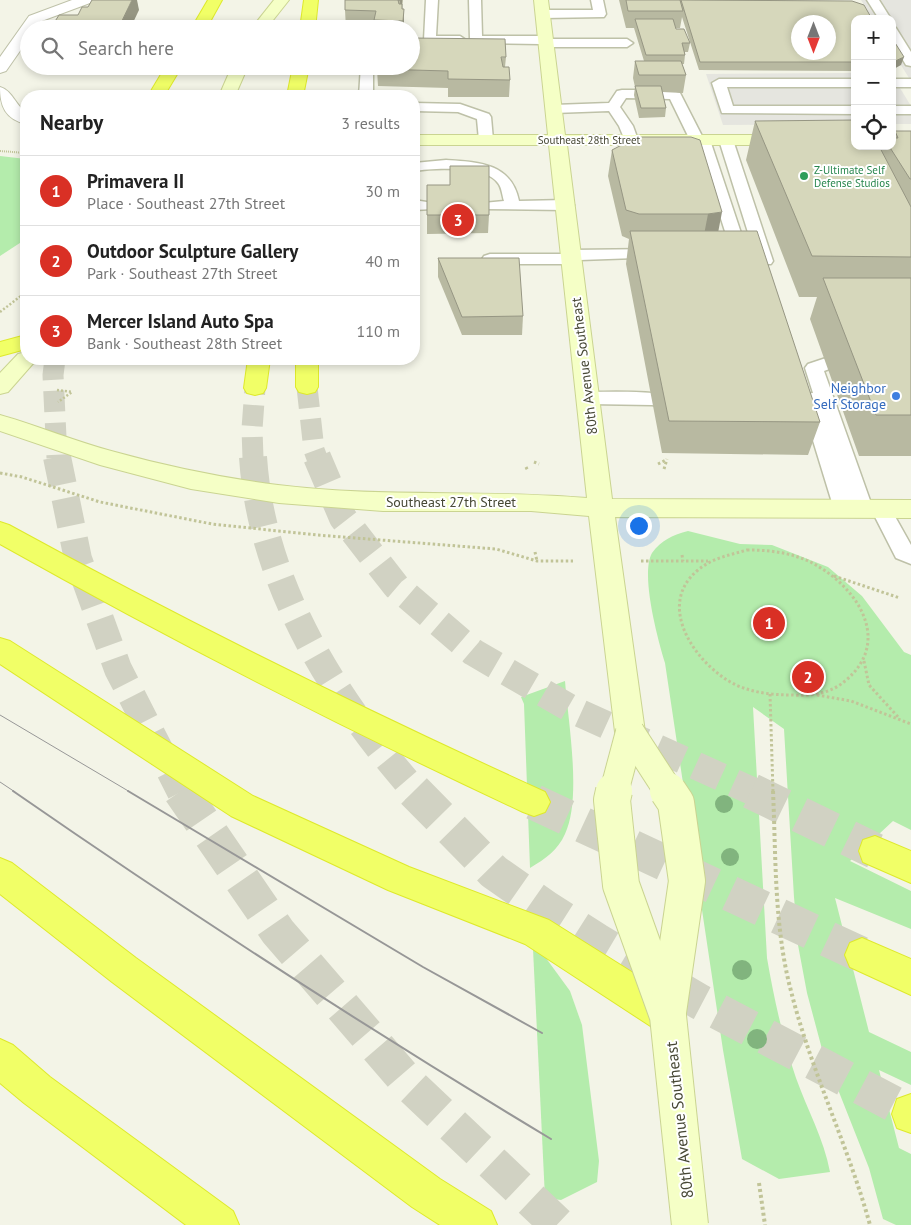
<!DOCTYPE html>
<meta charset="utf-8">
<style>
:root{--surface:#fff;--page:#f2f2f2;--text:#222;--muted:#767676;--line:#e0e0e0;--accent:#d93025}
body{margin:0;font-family:"PT Sans",sans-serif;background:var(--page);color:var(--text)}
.controls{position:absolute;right:15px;top:15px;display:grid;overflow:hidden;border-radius:10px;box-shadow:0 2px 8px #0003}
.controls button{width:45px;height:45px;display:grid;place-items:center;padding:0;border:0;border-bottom:1px solid var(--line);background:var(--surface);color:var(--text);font:25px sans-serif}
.compass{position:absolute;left:791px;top:15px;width:45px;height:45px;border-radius:50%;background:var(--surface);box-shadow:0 2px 8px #0003;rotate:180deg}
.you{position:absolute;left:638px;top:525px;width:18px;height:18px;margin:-12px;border:4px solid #fff;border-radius:50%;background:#1a73e8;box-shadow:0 0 0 8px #1a73e833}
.badge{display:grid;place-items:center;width:32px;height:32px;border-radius:50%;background:var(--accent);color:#fff;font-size:16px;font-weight:700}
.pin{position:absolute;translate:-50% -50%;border:2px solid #fff;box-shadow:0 1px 5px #0006}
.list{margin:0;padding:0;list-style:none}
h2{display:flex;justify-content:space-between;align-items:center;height:65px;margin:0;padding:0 20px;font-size:21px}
h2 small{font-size:16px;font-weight:400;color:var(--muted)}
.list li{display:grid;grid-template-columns:32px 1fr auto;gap:15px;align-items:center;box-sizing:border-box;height:70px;padding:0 20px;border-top:1px solid var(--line)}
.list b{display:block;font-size:19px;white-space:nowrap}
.list p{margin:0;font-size:16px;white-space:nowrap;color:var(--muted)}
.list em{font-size:16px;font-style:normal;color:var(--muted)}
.icon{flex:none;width:28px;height:28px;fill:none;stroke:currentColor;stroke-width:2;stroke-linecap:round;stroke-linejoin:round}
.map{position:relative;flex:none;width:911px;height:1225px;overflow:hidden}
.search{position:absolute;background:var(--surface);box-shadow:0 2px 8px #0003;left:20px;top:20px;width:400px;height:55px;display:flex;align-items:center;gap:12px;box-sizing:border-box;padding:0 18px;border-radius:28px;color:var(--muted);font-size:19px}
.panel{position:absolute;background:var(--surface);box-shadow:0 2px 8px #0003;left:20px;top:90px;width:400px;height:275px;border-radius:20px}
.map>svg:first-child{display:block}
</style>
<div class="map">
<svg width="911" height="1225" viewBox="0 0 911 1225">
<rect width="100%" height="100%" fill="#f3f4e7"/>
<g fill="#b4ecac">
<polygon points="0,156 26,159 26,239 0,256"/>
<path d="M 688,531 L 740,544 L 772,545 L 828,567 L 862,596 L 904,652 L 911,655 L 911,830 L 893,821 L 850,861 L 911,891 L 911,929 L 835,898 L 869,1032 L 911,1052 L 911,1085 L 879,1070 L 899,1148 L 911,1154 L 911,1225 L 896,1225 L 883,1219 L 869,1168 L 822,1049 L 807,993 L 798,945 L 794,897 L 784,729 L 753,707 L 767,958 C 774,998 783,1040 796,1078 C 807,1109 824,1139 830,1172 L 779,1179 L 742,1159 L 723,1050 L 665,663 C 658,640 640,574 652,553 C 661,540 673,535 688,531 Z"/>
<path d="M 565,681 C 568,721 582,799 565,834 C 558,850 545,859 530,868 L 524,704 L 521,697 Z"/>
<polygon points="533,949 543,954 570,991 582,1025 599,1161 597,1182 561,1200 545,1198"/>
</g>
<g fill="#e5e5df">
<polygon points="861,0 911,0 911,81 892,51 892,19 873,19"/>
<polygon points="855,73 855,124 723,125 706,74"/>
<polygon points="892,75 911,106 911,124 892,124"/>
</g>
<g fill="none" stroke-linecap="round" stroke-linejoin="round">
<g stroke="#d1d2c3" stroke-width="21" stroke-dasharray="21 11" stroke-linecap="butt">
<polyline points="55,359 53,375 57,458"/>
<polyline points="307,387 314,450 317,458"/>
<polyline points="253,458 252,429 255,388"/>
</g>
<g stroke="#d1d2c3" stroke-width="28" stroke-dasharray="28 14" stroke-linecap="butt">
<polyline points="57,457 78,559 118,669 181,792"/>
<path d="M 253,457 C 261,583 334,700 416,792"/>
<polyline points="317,457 343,518 396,586 473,652 573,710 754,792"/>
</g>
<g stroke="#d1d2c3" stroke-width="36" stroke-dasharray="36 18" stroke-linecap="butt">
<polyline points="181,791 278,932 410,1085 558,1225"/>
<polyline points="414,791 494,872 547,909 597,941 700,1002 911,1113"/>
<polyline points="751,791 875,851"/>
<polyline points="534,802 862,955"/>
</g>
<g stroke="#bec1a8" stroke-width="3">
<g id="lane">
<polygon points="426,0 438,0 436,36 460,36 466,40 464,43 426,43 424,40"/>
<polygon points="469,0 481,0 482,36 546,36 552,39 627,39 633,43 627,47 546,47 540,44 472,43 470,40"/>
<polygon points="591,0 603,0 606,14 604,17 543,18 537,14 543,10 593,10"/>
<polygon points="867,0 879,0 891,19 879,19"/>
<polygon points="892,27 896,28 911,52 911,66 906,65 892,42"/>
<polygon points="361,66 373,66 373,96 359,96"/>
<polygon points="719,79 855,79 855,87 727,87 733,106 855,106 855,114 722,113 712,83"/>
<rect x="892" y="79" width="19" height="8"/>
<polygon points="622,90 668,90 680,93 702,136 708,137 710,140 748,254 746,257 727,257 725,254 731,250 697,144 692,143 690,140 670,99 626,98 620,107 633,126 638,140 636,143 626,143 619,126 609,111 554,113 547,109 554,105 609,103 617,91"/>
<polygon points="414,103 460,104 489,114 491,117 493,140 491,143 481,143 479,140 477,119 458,112 414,111"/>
<rect x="892" y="106" width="19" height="8"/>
<polygon points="726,136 731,137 733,140 773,261 771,264 759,264 757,261 719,140 721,137"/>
<path d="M 446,160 C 479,162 511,163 519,201 L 566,200 L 571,202 L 574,205 L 571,208 L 566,210 L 483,209 L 480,206 L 483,203 L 504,201 C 502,195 502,188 498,183 C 485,165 433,168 414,171 L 414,163 Z"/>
<polygon points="414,200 433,203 436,206 433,209 414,210"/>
<polygon points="658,249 664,251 666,254 664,257 580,260 572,264 490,264 484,262 482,259 484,256 490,254 563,254 571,250"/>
<polygon points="826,358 832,360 835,364 832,368 824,371 872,506 881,502 888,504 911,545 911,564 896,558 872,511 870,514 863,516 856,514 854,510 851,514 844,516 837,514 834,509 800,398 802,394 813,393 805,368 808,364"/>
<path d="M 589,392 C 621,392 655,390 687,399 L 689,403 L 687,407 L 680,409 L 652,405 L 589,404 L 582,402 L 580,398 L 582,394 Z"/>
</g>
</g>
<g stroke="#bec1a8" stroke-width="2">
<g id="street">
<polygon points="72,0 92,0 90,3 39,22 35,29 29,29 29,38 6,71 0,73 0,57 29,16"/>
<path d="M 0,87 C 12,90 16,106 26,112 L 26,124 C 5,119 0,106 0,87 Z"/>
</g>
</g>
<g stroke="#cad491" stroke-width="2">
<g id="secondary">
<polygon points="274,0 289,0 266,29 251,29"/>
<path d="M 534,0 L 548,0 L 565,135 L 855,135 L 855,145 L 567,145 L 612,499 L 911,500 L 911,518 L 615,517 L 645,732 L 641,741 L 630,745 L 619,741 L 615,732 L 589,516 L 531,511 L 383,511 L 279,503 L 191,489 L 100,465 L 0,431 L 0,415 C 39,426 76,442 115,452 C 169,467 223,478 278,485 C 380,498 484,489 587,498 L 549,145 L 414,145 L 414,135 L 548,135 Z"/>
<polygon points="232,66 248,66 235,96 219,96"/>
<polygon points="26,352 26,359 37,359 8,392 0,394 0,373 18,354"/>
</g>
</g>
<g stroke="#dee92c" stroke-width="2">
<g id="highway">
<polygon points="208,0 222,0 206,29 191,29"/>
<polygon points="304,0 318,0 315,29 300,29"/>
<polygon points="166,66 182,66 164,96 148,96"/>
<polygon points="293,66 309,66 303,96 287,96"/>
<polygon points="26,335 26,349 0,356 0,342"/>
<polygon points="248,359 270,359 266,388 263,393 255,395 247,393 244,388"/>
<polygon points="296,359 318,359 318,387 315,392 307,394 299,392 296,387"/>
<path d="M 0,522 L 9,525 C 184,621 363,709 545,792 L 550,802 L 545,812 L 534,816 L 523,812 C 345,729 171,640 0,544 Z"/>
<polygon points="0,638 10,641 253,796 409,867 549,920 681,1003 686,1016 681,1029 668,1034 655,1029 525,944 388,890 231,816 0,664"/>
<polygon points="875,836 911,851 911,883 863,862 859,851 863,840"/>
<polygon points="0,858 12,863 136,958 440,1179 491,1211 497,1225 440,1225 412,1207 112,982 0,894"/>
<polygon points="862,938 911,959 911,995 850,967 845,955 850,943"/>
<polygon points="0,1039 13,1045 50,1077 233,1211 239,1225 186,1225 24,1103 0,1083"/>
<polygon points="911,1094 911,1133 897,1128 892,1114 897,1099"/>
</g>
</g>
<polyline stroke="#c1c498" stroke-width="2" stroke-dasharray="1 1" stroke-linecap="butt" points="0,151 26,153"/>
<g stroke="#c1c498" stroke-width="2.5" stroke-dasharray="2 2" stroke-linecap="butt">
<polyline points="0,312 26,292"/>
<polyline points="57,390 72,392 58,402"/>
</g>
<g stroke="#c1c498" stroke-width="3" stroke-dasharray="2.5 2.5" stroke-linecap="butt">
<polyline points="534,462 539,464"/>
<polyline points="658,464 666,460"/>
<polyline points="526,467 528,471"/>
<polyline points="664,469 667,459"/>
<polyline points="0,473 22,477 100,502 212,524 317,535 496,549 537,561 573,561"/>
<path d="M 747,550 C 767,550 787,552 806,560 C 853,581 896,639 845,681 C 830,694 811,696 792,695 C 773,695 754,693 736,685 C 697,666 654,606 698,570 C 712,558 730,555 747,550 Z"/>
<polyline points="535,552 537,561"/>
<polyline points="682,555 683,561"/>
<polyline points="641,561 708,561"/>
<polyline points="834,576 900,598"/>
<polyline points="864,661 869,685 899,718"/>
<polyline points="770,694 773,792"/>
<polyline points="817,695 851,701 911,724"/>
</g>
<g stroke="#c1c498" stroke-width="4" stroke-dasharray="3 3" stroke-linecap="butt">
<path d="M 773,791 C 776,858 774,927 791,991 C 811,1071 848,1145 870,1225"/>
<polyline points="759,1183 765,1225"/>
</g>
<use href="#lane" fill="#fff" fill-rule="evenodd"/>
<use href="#street" fill="#fff" fill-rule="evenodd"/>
<use href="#secondary" fill="#f5ffc6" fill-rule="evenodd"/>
<use href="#highway" fill="#f1ff67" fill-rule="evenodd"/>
<g stroke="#979797" stroke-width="1">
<polyline points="0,715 130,792"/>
<polyline points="0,782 15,792"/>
</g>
<g stroke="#979797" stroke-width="2">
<path d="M 13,791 C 189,913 368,1029 551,1139"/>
<polyline points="128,791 423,967 542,1033"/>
</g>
<g stroke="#cad491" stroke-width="30" stroke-linecap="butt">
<g id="secondary-bridge-far1">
<polyline points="630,732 669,792"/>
<polyline points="614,792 630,732"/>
</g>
</g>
<g stroke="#cad491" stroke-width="38" stroke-linecap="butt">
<g id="secondary-bridge">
<polyline points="614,791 612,800 621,885 668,1016 690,1225"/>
<polyline points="668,1012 687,881 676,803 668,791"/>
</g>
</g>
<use href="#secondary-bridge-far1" stroke="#f5ffc6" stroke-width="28"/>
<use href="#secondary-bridge" stroke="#f5ffc6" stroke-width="36"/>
</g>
<g fill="#81b47e">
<circle cx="724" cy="804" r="9"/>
<circle cx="730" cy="857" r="9"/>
<circle cx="742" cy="970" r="10"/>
<circle cx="757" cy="1039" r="10"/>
</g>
<g fill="#b8b9a1">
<polygon points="345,0 403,0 402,9 404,29 346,29 345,10"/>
<polygon points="619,0 769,0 855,19 855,71 699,70 682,17 680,28 675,28 690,43 688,52 685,52 685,55 684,64 682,64 686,75 683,93 662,92 666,108 665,117 639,118 634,95 635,87 633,78 635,61 644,61 634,28 626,28"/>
<polygon points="139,10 55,28 54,23 78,15"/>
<polygon points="506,57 505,67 510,80 509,97 448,97 448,88 378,86 377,69"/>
<polygon points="755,121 880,149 881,146 892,146 893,138 895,131 911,131 911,456 859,456 810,319 817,297 799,297 746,160"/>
<polygon points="691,137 718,231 820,422 808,455 662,453 626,264 629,239 622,236 608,176 612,150"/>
<polygon points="427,215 489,215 488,233 427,234"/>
<polygon points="438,258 523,316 522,335 462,335 438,277"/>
</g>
<g fill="#969683">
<polygon points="132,0 137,0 139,10 130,29 118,29"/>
<polygon points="400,0 402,0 402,8 402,4 403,19 404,9 404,29 403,29 403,21 401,21"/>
<polygon points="904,57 901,65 892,70 893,62"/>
<polygon points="722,212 717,238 703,240 708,214"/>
</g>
<g fill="#d6d7bb" stroke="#969683" fill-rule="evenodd">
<polygon points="92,0 132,0 118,29 55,29 58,23 54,23 59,15 78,15 82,7 88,7"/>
<polygon points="345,0 400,0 398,0 399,4 402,4 402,9 404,9 403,21 374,20 376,11 345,10"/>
<polygon points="626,0 680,0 683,11 628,11"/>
<path d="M 681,0 L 852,1 L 864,5 L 872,19 L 855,19 L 855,62 L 700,62 ZM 798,22 L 828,22 L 828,52 L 798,52 Z"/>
<polygon points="635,19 673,19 676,29 684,29 690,43 682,43 685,55 646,55"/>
<polygon points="411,38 505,39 506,57 501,57 503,67 509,67 510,80 448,79 448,71 377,69 377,66 411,66"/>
<polygon points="892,38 904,57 893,62 892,62"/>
<polygon points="635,61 681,61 686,75 639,75"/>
<polygon points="635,86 661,86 666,108 641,108"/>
<polygon points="855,120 855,146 879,146 911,207 911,257 812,256 755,121"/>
<polygon points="895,131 911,131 911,179 910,179 889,146 892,146 892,138 898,138"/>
<polygon points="637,137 691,137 700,140 722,212 708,214 639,214 626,210 612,150"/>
<polygon points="450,166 489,166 489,215 427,215 427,185 450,185"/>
<polygon points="630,231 757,231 820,422 669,421"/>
<polygon points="438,258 519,258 523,316 462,317"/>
<polygon points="823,278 911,278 911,415 876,415"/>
</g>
<circle fill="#2e9e5b" stroke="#fff" stroke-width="2" cx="804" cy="176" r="5"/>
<circle fill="#3f7fe0" stroke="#fff" stroke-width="2" cx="896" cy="396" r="5"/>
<g text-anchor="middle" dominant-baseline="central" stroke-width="4" stroke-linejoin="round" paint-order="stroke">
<g font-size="11" fill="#474835" stroke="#fff">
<text x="589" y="140">Southeast 28th Street</text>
</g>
<g font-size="11" fill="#27864d" stroke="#fff" text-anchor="start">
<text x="814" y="170">Z-Ultimate Self<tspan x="814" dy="13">Defense Studios</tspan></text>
</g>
<g font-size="14" fill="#474835" stroke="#fff">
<text transform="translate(584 366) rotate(-97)">80th Avenue Southeast</text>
<text x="451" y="502">Southeast 27th Street</text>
</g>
<g font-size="14" fill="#366cbe" stroke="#fff" text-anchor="end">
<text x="886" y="388">Neighbor<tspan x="886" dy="16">Self Storage</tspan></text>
</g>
<g font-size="16" fill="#474835" stroke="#fff">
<text transform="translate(679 1120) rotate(-96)">80th Avenue Southeast</text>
</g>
</g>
</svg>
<div class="controls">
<button>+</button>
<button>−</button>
<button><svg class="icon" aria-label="locate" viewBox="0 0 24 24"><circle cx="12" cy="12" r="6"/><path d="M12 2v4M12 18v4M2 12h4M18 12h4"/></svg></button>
</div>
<svg class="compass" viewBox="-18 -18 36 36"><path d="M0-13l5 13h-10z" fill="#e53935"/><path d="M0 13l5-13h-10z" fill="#767676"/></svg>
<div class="you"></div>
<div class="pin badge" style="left:769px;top:623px">1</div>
<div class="pin badge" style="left:808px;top:677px">2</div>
<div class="pin badge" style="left:458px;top:220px">3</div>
<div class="search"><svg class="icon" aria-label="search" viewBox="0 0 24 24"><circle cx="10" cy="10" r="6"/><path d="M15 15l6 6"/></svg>Search here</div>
<section class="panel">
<h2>Nearby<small>3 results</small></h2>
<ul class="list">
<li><span class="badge">1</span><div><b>Primavera II</b><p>Place · Southeast 27th Street</p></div><em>30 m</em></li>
<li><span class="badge">2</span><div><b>Outdoor Sculpture Gallery</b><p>Park · Southeast 27th Street</p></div><em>40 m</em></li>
<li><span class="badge">3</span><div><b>Mercer Island Auto Spa</b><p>Bank · Southeast 28th Street</p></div><em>110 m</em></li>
</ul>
</section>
</div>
